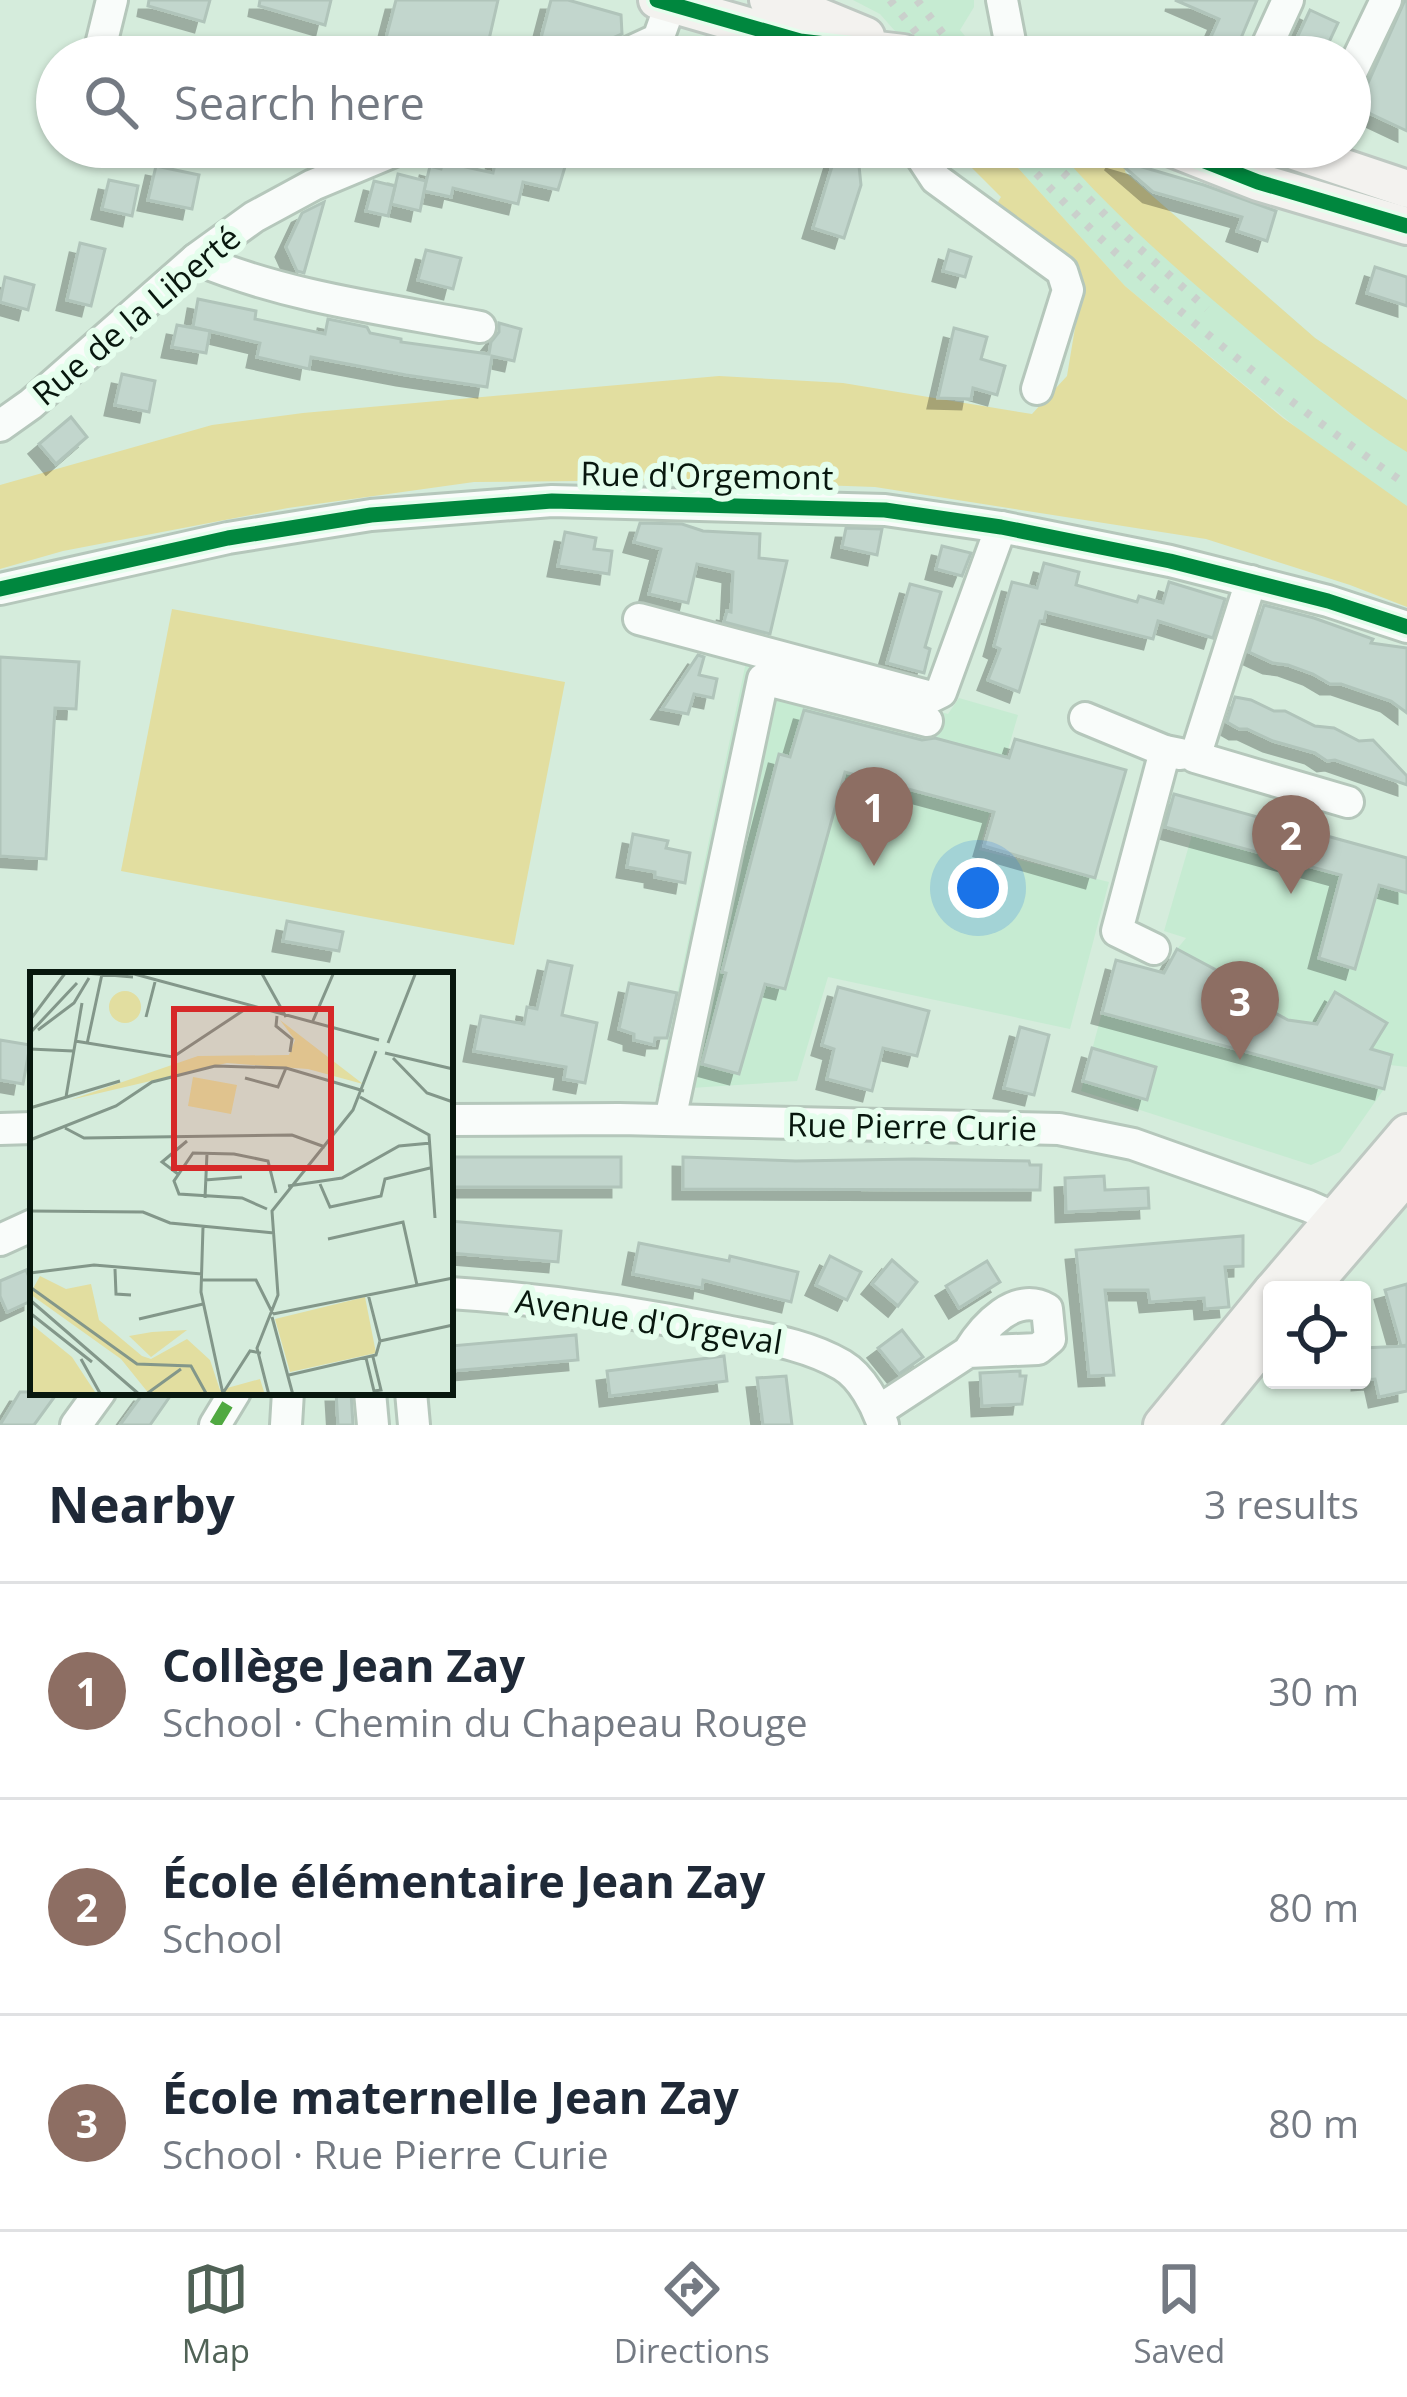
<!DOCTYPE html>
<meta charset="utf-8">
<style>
:root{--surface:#fff;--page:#f2f2f3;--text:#1f2937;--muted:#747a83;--line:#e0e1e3;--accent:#506256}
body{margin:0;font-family:"Open Sans",sans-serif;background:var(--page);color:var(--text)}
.controls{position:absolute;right:36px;bottom:36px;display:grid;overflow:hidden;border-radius:12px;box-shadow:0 3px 9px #0004}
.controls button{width:108px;height:108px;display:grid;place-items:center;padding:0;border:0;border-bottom:3px solid var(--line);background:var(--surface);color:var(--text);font:60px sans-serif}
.you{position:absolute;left:978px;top:888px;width:42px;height:42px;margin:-30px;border:9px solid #fff;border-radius:50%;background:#1a73e8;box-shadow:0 0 0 18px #1a73e833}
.badge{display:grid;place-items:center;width:78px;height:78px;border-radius:50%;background:var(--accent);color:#fff;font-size:39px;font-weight:700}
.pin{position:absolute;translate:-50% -99px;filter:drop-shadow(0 3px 6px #0008)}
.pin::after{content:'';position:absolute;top:63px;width:42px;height:36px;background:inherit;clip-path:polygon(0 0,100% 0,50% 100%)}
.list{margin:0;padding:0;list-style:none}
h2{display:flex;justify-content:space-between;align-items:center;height:156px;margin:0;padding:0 48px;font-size:51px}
h2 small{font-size:39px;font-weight:400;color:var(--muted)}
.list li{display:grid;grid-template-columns:78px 1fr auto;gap:36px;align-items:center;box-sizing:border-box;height:216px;padding:0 48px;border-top:3px solid var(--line)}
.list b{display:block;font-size:45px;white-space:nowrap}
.list p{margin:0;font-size:39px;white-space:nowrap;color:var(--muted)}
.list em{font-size:39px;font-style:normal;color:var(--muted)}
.icon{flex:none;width:66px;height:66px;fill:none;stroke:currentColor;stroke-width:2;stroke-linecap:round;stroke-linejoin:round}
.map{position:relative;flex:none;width:1407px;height:1425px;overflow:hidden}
.search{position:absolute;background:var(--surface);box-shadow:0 3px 9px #0004;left:36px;right:36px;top:36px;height:132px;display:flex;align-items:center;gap:30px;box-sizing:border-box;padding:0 42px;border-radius:66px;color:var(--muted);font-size:45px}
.sheet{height:804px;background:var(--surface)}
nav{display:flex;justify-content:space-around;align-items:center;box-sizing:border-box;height:168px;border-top:3px solid var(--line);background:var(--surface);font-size:33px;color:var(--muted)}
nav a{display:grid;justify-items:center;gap:6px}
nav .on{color:var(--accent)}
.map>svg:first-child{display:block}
</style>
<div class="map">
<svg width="1407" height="1425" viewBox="0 0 1407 1425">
<defs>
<filter id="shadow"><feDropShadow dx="-10" dy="10" stdDeviation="0" flood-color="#0004"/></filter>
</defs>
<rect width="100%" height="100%" fill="#d5ecdc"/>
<g fill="#c6ebd2">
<polygon points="853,0 974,0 974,7 960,30 982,57 918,57 880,14"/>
<polygon points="999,147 1091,147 1126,164 1125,172 1315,338 1407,400 1407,519 1125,286"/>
<polygon points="746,662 948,714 959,698 1018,715 979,850 1109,882 1070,1029 828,977 797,1081 691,1088 658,1086"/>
<polygon points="1167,792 1407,858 1407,1067 1390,1065 1384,1089 1340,1152 1311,1165 1081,1091 1116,960 1153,970 1160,981 1177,949 1186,938 1164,931 1192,835 1158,826"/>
</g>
<g fill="#e2dea0">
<polygon points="951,147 999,147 1125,286 1283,418 1407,506 1407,607 1350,585 1206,539 875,487 676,480 474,482 288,508 63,551 0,569 0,485 212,425 303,413 719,376 843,383 1032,414 1067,376 1083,280 995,207 1001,197"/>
<path d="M 1055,147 L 1091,147 L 1126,164 L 1125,172 L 1315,338 L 1407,400 L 1407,452 C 1356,421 1312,382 1266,345 C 1192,283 1118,220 1055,147 Z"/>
<polygon points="172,609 565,682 514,945 121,871"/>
</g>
<g fill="#c2d6cd" stroke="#b0c4ba" stroke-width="3" filter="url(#shadow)">
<polygon points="149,0 210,0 204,22 148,6"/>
<polygon points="260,0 331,0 325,25 259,6"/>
<polygon points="396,0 498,0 485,57 381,57"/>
<polygon points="551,0 568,0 621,15 622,34 569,57 536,57"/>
<polygon points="1175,0 1257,0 1233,57 1202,57 1219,19"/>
<polygon points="1405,0 1407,0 1407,131 1352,105 1358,92 1368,83"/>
<polygon points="1310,10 1338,23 1322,57 1288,57"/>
<polygon points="499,147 531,155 533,147 571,147 558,190 523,182 518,204 453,188 451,197 424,191 430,166 441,169 443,162 493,173"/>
<polygon points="838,147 864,147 859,166 861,185 844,238 813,228"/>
<polygon points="1115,159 1204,185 1276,211 1267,241 1237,231 1242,217 1153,192"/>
<polygon points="156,166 199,175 192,209 148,200"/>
<polygon points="398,174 426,181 420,211 391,204"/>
<polygon points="109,180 138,186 132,216 102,209"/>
<polygon points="374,181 395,186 388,216 366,211"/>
<polygon points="324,202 304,273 297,271 286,247 302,213"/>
<polygon points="80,243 105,249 91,306 67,300"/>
<polygon points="426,250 461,258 453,289 418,280"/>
<polygon points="949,250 971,257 965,277 943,271"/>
<polygon points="1375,267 1407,277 1407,306 1367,293"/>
<polygon points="5,277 34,285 28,310 0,302"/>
<polygon points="198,299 256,311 255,319 325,334 328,319 367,327 370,333 401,339 401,342 489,354 491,342 499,332 499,323 521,329 514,361 492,356 487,387 406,375 311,357 309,369 257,357 260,343 193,327"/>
<polygon points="177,325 210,331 206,353 172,347"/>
<polygon points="954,328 987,337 981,359 1005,366 997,395 973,388 971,399 938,398"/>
<polygon points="122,374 155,381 149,412 115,405"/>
<polygon points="71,417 87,437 56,464 39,444"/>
<polygon points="640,523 682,524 703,531 760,534 759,558 787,561 770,634 724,622 727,611 731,612 733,572 697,564 688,603 649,594 661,549 634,542"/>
<polygon points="846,528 882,529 877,555 842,547"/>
<polygon points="565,532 596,538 594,549 612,551 609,574 558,566"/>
<polygon points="942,546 971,553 962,576 936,569"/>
<polygon points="1044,563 1079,572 1076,585 1137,602 1139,596 1163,603 1169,582 1225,599 1213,638 1158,621 1153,639 1046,612 1044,621 1040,621 1019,692 988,680 1000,649 994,646 1012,582 1037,588"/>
<polygon points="910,584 941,592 925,647 930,649 924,673 887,663"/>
<polygon points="1264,605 1314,618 1373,639 1371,643 1407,648 1407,713 1391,701 1341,684 1330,684 1313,674 1288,665 1273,663 1249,652"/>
<polygon points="698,655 704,657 699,675 717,679 713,698 694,694 688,714 662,709"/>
<polygon points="0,657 79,662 76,709 55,708 46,859 0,856"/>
<polygon points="1235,697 1251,700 1274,711 1285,711 1315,726 1334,728 1359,741 1373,740 1407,776 1407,785 1335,760 1327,761 1315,753 1273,741 1247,729 1239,729 1227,722"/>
<polygon points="804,710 922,740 935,738 1009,758 1015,739 1126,770 1095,878 984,846 994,812 845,772 785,989 765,984 739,1074 702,1064 726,973 722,972 779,754 790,757"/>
<polygon points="1174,794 1407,858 1407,893 1379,885 1355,969 1319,958 1341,875 1165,827"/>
<polygon points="633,834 668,841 666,848 690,853 685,883 655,877 655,872 627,867"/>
<polygon points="287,921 343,932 339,951 283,941"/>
<polygon points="1177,949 1246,986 1242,995 1288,1020 1317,1024 1335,992 1387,1023 1371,1049 1392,1055 1384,1089 1102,1013 1116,960 1164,973"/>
<polygon points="548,961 572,966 562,1015 597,1023 585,1083 564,1079 566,1067 474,1051 481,1016 524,1024 527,1007 537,1009"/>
<polygon points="629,983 677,993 667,1038 655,1038 654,1045 634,1040 634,1034 619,1029"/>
<polygon points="838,987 929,1011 917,1056 883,1048 872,1091 827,1079 834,1049 822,1045"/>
<polygon points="1020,1027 1049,1035 1034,1095 1004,1088"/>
<polygon points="0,1040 30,1045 23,1084 0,1080"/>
<polygon points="1092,1048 1156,1067 1147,1100 1083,1081"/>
<rect x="450" y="1157" width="171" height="30"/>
<polygon points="683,1157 796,1161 913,1159 1029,1161 1030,1165 1041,1165 1040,1190 683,1189"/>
<polygon points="1104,1176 1105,1190 1148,1188 1149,1208 1066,1212 1065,1178"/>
<polygon points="450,1221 561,1231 558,1262 450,1253"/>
<polygon points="1243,1236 1243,1266 1225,1267 1229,1307 1205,1309 1204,1298 1150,1302 1148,1290 1105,1290 1114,1375 1089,1376 1076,1250"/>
<polygon points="639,1243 729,1261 730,1256 798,1272 791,1302 703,1280 702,1288 633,1274"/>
<polygon points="830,1256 861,1272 847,1300 816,1285"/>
<polygon points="892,1260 917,1282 898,1306 872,1284"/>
<polygon points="987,1261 1000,1282 959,1308 946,1286"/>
<polygon points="26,1270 33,1286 33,1300 7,1312 0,1296 0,1281"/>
<polygon points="1407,1284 1407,1345 1401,1346 1385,1290"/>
<polygon points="902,1330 923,1357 899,1374 878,1348"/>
<polygon points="576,1335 578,1360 450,1371 450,1346"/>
<polygon points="1407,1346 1407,1391 1379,1397 1375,1379 1362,1380 1362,1348"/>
<polygon points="724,1356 727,1381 610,1396 607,1371"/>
<polygon points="1020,1371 1020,1376 1026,1376 1022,1404 982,1406 980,1373"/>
<polygon points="786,1376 792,1425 763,1425 757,1378"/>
<polygon points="20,1392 58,1392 34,1425 0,1425"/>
<polygon points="144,1392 173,1392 150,1425 120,1425"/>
<polygon points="336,1392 351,1392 353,1425 338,1425"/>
</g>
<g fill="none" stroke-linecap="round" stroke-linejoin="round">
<g stroke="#b5c7bb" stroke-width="36">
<g id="minor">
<polyline points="1002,0 1013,57"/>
<polyline points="98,57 112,0"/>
<polyline points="619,57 658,39 672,0"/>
<polyline points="1262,57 1288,0"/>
<polyline points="1350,75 1386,0"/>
<polyline points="915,147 936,179 1062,271 1068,290 1037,389"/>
<path d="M 196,259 C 287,297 384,309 480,327"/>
<polyline points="0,426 31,404 196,259 254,217 313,185 404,147"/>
<polyline points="1251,581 1195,757 1348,802"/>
<polyline points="0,589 228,538 371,515 552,501 885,510 1001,527 1170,561 1328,601 1407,627"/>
<polyline points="639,619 931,697 941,692 1001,527"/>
<polyline points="1085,718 1165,751 1180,754"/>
<polyline points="1154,949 1117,931 1165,751"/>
<polyline points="450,1120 619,1119 1059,1129 1133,1144 1308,1206 1333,1217 1348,1231"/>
<polyline points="670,1120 763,679 927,721"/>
<polyline points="0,1129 33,1128"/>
<polyline points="0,1240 33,1225"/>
<path d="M 450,1293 C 544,1299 635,1312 726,1331 C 766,1339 806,1344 842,1365 C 862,1377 876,1404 883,1425"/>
<polyline points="370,1392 373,1425"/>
<polyline points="411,1392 414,1425"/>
<path d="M 878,1411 L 968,1352 L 1038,1349 L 1050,1339 L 1047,1309 C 1016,1291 984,1326 968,1352"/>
<polyline points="76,1425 100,1392"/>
<polyline points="215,1425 235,1392"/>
<polyline points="286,1425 288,1392"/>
</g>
</g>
<g stroke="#bec9c2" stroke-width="42">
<g id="major">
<polyline points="657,0 800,41 903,53"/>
<polyline points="768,0 808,12 866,36"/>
<polyline points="1169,147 1258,182 1407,226"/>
<polyline points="1282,147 1407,189"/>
<polyline points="1273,1290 1407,1133"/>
<polyline points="1308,1290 1407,1175"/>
<polyline points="1162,1425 1272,1291"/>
<polyline points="1197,1425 1272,1333"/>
</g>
</g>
<use href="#minor" stroke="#f9fcfa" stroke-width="30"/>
<use href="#major" stroke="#f3f2ef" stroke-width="36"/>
<g stroke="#cad0cc" stroke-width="8" stroke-dasharray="6 12" stroke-linecap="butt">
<polyline points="890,0 936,57"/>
<polyline points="917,0 961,57"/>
<path d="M 1012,147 C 1127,275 1265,387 1407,485"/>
<polyline points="1038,147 1127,237 1207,309"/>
</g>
<polyline stroke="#50a941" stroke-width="12" stroke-dasharray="24 12" stroke-linecap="butt" points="215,1425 235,1392"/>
<g stroke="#e5feed" stroke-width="22">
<g id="cycleway">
<polyline points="657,0 800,41 903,53"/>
<polyline points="1169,147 1258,182 1407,226"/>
<polyline points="0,589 228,538 371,515 552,501 885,510 1001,527 1170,561 1328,601 1407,627"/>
</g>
</g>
<use href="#cycleway" stroke="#00873e" stroke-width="15"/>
</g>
<g text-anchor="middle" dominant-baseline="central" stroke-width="12" stroke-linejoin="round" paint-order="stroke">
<g font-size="33" fill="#08170e" stroke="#e5feed">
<text transform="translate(136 315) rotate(-40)">Rue de la Liberté</text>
<text transform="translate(707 475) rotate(1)">Rue d'Orgemont</text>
<text transform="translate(912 1126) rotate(1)">Rue Pierre Curie</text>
<text transform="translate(649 1321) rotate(9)">Avenue d'Orgeval</text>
</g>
</g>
<g transform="translate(30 972)">
<rect width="423" height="423" fill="#d5ecdc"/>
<path d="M79 35a16 16 0 1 1 32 0a16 16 0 1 1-32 0ZM 250,48 L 333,112 L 278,97 L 197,91 L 40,128 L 168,84 L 259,83 L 265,68 ZM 163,105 L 207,113 L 201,142 L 158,134 ZM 10,304 L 36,317 L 61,312 L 69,348 L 112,384 L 121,387 L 157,367 L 180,388 L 190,418 L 230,407 L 235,423 L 120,423 L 91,387 L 0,322 ZM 335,325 L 346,381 L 260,400 L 245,347 ZM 0,351 L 42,385 L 67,423 L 0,423 ZM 157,358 L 121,385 L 99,364 L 122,360 Z" fill="#e2dea0"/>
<path fill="none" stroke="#83978a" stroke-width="3" d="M 43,0 L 103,5M 97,0 L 349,68M 231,0 L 256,45M 247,44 L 246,54 L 262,67 L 260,80M 116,45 L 125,10M 0,48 L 36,0M 282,51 L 304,0M 8,58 L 44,31 L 59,6M 0,61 L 47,11M 45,69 L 143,85 L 220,34M 358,71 L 386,0M 57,72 L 72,2M 0,77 L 43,79M 355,81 L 423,97M 363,86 L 397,121 L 423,130M 215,106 L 248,115 L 256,96M 36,125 L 52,31M 330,125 L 399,163 L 405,246M 0,136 L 90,109M 35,156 L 54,166 L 262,163 L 295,175M 0,168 L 86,134 L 122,110 L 185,94 L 256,96 L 334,119M 148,202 L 132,190 L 157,169M 175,208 L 212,205M 290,212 L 300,235 L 351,224 L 355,207 L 400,196M 258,214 L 312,206 L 369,174 L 401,171M 175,226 L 177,181M 237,237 L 212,226 L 149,222 L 144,209 L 163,181 L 204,182 L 238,189 L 246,221M 0,239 L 113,240 L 140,251 L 244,261M 173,255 L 171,320 L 193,422M 298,267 L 373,250 L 387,313M 85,297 L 86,322 L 101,323M 0,301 L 64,293 L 172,302M 172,308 L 226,308 L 243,342M 0,315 L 107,392 L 161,394 L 177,423M 338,322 L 350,369M 0,328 L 110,423M 0,341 L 62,390M 243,342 L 423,306M 242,345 L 263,423M 109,347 L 173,332M 350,369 L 423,353M 336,386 L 344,419 L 351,418 L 343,385M 51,387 L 71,423M 259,403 L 346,383 L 350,369M 193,421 L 220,379 L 231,381M 115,423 L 151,397M 239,423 L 227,376 L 248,323 L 242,239 L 323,138 L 346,79"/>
<path fill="#d62828" fill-opacity="0.15" stroke="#d62828" stroke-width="6" d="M 144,37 L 301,37 L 301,196 L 144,196 Z"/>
<rect width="423" height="423" fill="none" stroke="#08170e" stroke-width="6"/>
</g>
</svg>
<div class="controls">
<button><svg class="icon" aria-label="locate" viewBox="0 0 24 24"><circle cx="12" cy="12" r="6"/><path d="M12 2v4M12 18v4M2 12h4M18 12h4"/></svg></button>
</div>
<div class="you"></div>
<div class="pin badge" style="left:874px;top:866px;background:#8d6e63">1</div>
<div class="pin badge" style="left:1291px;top:894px;background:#8d6e63">2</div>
<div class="pin badge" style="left:1240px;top:1060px;background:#8d6e63">3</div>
<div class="search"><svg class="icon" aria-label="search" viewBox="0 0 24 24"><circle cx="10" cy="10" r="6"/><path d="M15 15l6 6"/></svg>Search here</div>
</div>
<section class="sheet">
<h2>Nearby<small>3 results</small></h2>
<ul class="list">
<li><span class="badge" style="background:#8d6e63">1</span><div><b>Collège Jean Zay</b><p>School · Chemin du Chapeau Rouge</p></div><em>30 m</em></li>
<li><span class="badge" style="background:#8d6e63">2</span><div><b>École élémentaire Jean Zay</b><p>School</p></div><em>80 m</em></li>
<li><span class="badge" style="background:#8d6e63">3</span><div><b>École maternelle Jean Zay</b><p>School · Rue Pierre Curie</p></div><em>80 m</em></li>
</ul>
</section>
<nav>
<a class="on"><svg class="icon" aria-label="map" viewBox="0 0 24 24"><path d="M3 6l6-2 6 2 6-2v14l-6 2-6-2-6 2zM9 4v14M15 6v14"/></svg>Map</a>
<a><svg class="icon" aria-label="directions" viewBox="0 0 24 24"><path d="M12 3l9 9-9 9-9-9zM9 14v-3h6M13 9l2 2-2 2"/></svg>Directions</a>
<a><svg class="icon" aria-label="saved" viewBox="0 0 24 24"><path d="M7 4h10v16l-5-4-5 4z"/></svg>Saved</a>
</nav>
